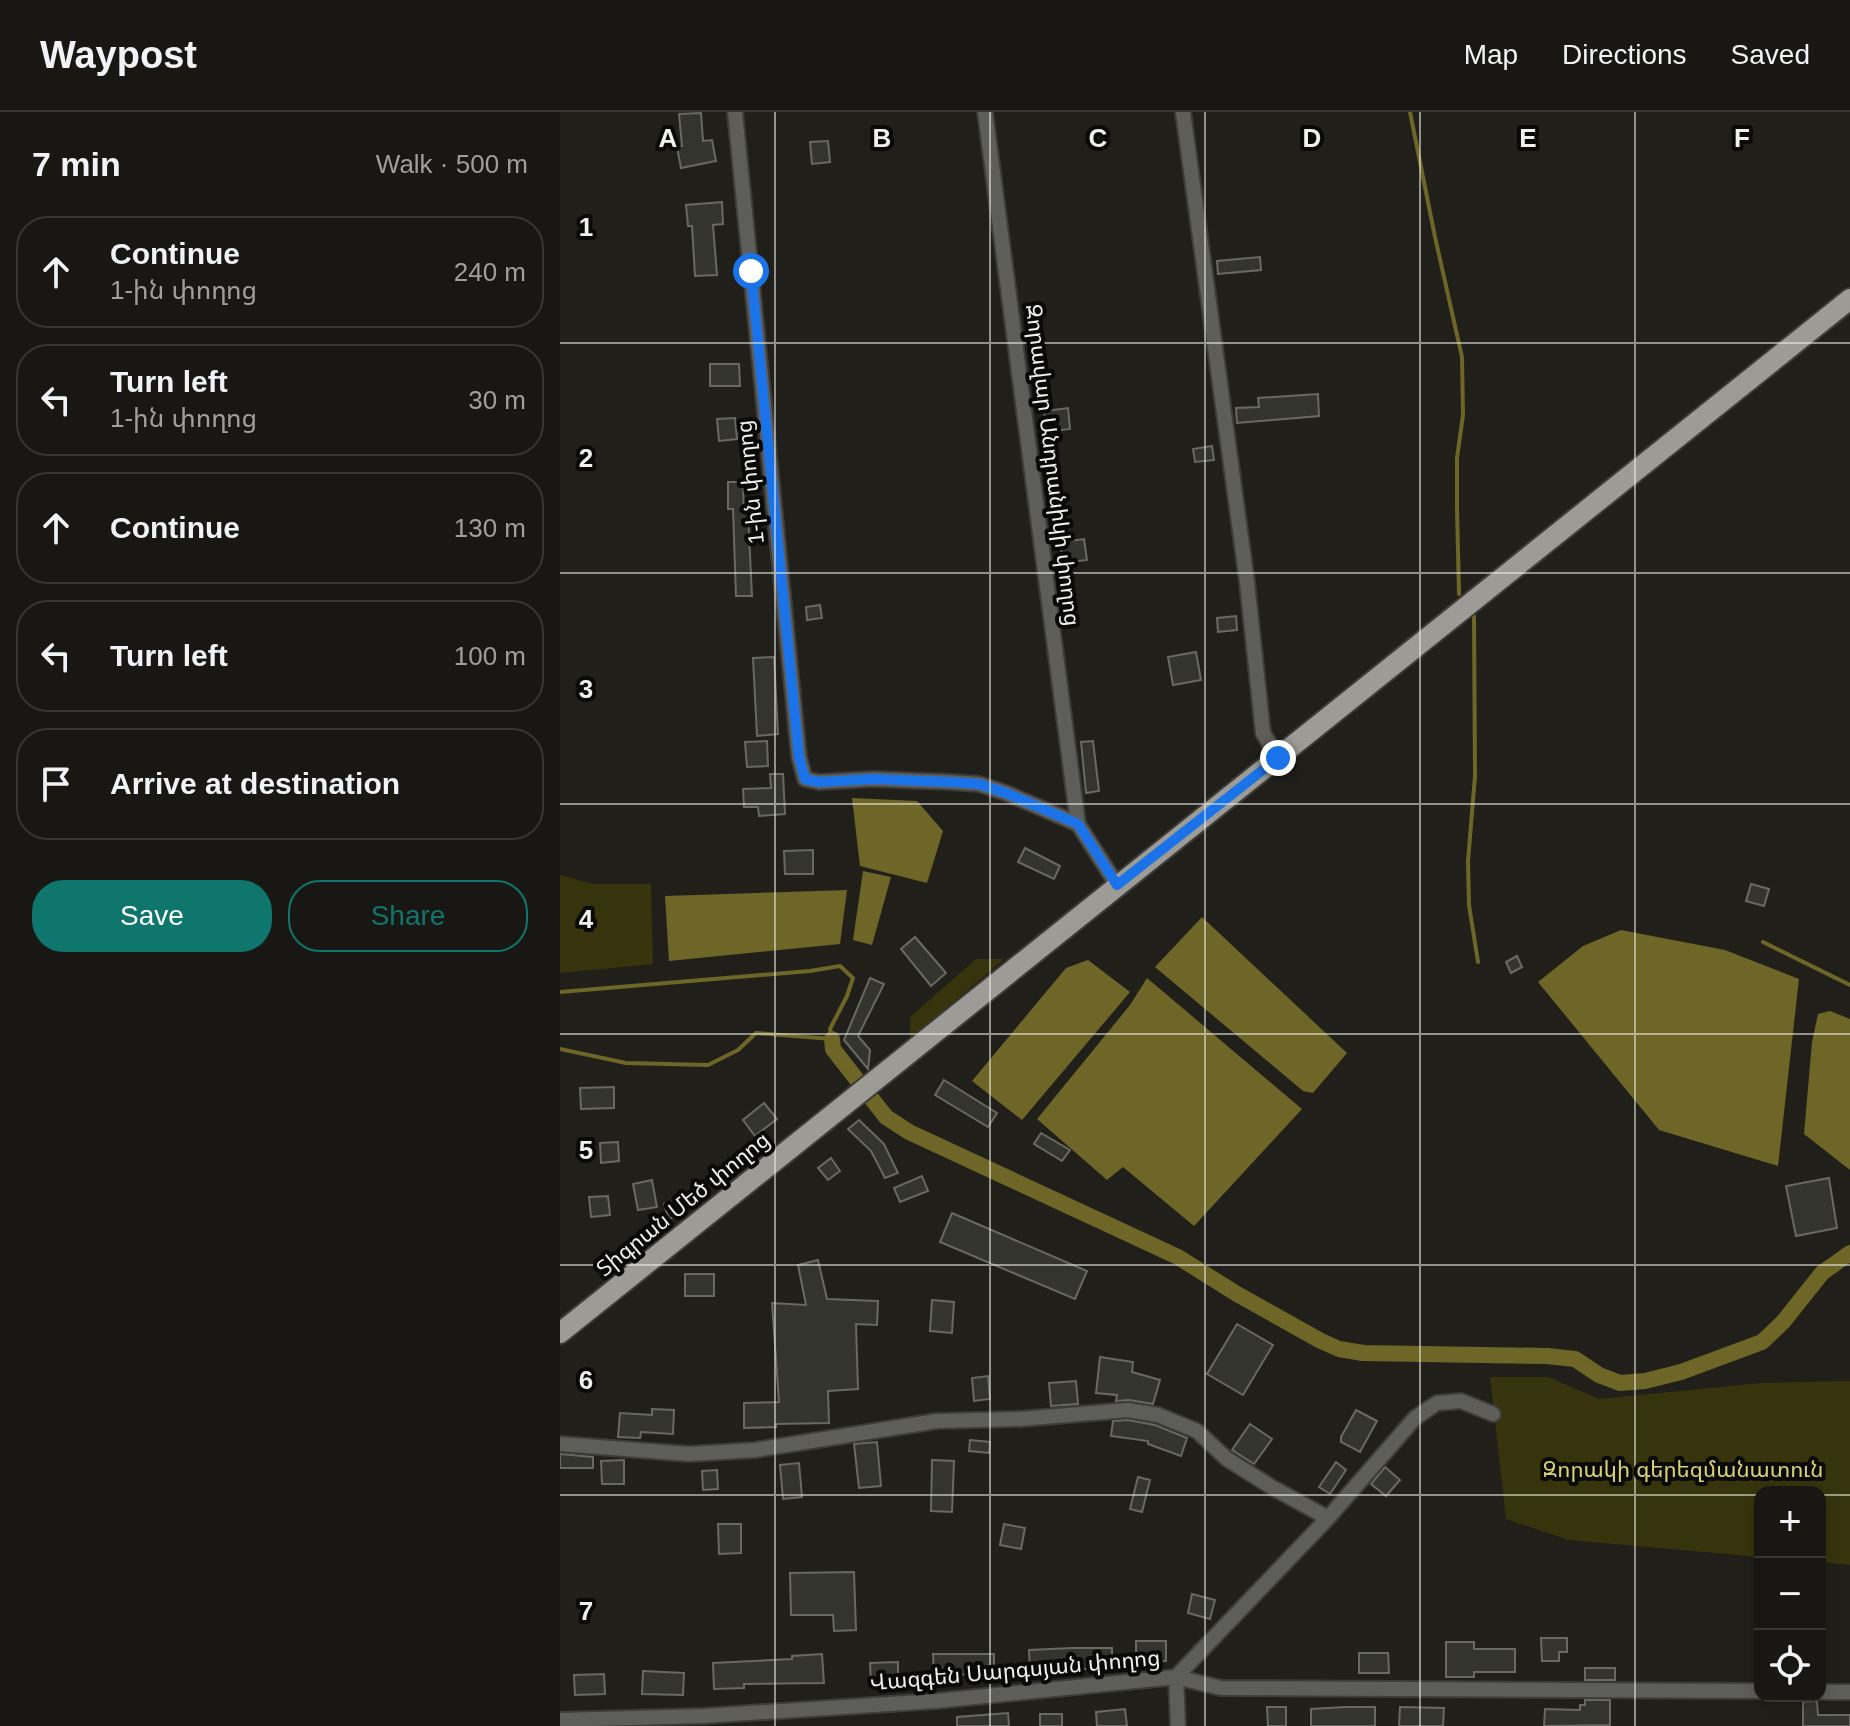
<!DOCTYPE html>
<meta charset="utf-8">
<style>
:root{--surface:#181714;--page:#21201d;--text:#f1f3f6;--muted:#9f9fa0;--line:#363634;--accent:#0f766e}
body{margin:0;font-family:Helvetica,"Noto Sans Armenian",sans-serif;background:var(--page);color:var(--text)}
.controls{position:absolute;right:24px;bottom:24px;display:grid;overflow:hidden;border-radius:16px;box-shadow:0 4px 12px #0003}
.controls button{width:72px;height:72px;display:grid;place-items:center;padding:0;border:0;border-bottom:2px solid var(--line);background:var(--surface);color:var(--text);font:40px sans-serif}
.stop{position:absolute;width:24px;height:24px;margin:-18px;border:6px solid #1a73e8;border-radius:50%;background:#fff}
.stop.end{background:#1a73e8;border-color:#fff;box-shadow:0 2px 8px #0008}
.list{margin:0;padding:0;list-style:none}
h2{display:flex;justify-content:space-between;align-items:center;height:104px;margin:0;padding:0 32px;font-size:34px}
h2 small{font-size:26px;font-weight:400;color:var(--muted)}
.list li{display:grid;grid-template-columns:52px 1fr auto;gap:24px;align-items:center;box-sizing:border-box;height:112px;margin:0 16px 16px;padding:0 16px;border:2px solid var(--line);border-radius:32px}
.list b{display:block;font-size:30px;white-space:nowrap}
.list p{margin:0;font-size:26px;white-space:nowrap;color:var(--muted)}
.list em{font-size:26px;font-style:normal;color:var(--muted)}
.actions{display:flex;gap:16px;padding:24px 32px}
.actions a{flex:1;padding:18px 0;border:2px solid var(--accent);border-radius:32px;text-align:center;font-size:28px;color:var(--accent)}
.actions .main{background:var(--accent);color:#fff}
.icon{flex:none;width:44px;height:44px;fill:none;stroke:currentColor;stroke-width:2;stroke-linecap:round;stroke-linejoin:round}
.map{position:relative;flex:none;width:1290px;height:1614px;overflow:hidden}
header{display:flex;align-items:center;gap:48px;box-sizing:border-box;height:112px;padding:0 40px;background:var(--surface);border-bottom:2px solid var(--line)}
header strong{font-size:38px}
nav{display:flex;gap:44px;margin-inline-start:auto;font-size:28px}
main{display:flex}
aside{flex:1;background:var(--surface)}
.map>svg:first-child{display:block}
</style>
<header>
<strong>Waypost</strong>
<nav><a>Map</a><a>Directions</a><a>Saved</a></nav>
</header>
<main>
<aside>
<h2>7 min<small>Walk · 500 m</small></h2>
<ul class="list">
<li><svg class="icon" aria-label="ahead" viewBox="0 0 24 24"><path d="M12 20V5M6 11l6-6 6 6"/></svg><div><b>Continue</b><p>1-ին փողոց</p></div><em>240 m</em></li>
<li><svg class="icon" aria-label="left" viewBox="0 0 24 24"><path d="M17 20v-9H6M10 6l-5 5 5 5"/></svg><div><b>Turn left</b><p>1-ին փողոց</p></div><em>30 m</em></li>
<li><svg class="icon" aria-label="ahead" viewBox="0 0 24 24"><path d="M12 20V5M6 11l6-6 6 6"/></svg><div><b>Continue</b></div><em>130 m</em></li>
<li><svg class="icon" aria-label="left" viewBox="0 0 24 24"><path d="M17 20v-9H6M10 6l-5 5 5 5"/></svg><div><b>Turn left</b></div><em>100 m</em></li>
<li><svg class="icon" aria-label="arrive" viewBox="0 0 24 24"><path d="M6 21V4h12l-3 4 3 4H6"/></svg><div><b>Arrive at destination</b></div></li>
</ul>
<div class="actions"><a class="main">Save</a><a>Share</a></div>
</aside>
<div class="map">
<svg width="1290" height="1614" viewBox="0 0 1290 1614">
<rect width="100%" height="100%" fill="#201f1a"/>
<g fill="#37330c">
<polygon points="0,763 33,772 91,772 93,852 0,861"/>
<polygon points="416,847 444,847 350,927 350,905"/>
<polygon points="930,1265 988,1265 1039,1287 1201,1271 1290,1269 1290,1453 1260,1450 1260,1380 1200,1380 1200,1445 1009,1428 946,1407"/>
</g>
<g fill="#6d6627">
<polygon points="292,686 357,689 383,719 367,771 300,754"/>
<polygon points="303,759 331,765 312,833 293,828"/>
<polygon points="287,778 280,832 109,849 105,784"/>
<polygon points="642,805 787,941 753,981 743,979 595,855"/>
<polygon points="1061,818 1165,838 1239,867 1218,1054 1099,1018 978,870 1023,834"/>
<polygon points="528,848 570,880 462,1008 412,969 506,856"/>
<polygon points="587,866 742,997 634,1114 563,1055 547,1068 477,1007 570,893"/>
<polygon points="1270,899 1290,907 1290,1058 1244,1022 1252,930 1258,902"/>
</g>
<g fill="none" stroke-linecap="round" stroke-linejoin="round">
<g stroke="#6d6627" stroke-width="4">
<polyline points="850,0 875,125 902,245 903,303 897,346 897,397 899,482"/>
<polyline points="914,504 915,664 908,749 909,793 918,850"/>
<polyline points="1203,830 1290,873"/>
<polyline points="0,880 250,859 280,854 293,866 287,884 270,917 272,927 196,921 178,938 148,953 66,951 0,937"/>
</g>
<polyline stroke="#6d6627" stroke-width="16" points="272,927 273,937 326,1005 349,1020 618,1145 677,1182 761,1229 779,1237 803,1241 987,1244 1015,1247 1039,1263 1060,1271 1085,1269 1121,1260 1202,1230 1223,1210 1262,1161 1290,1141"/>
</g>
<g fill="#34342e" stroke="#696962" stroke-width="2">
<polygon points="141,1 143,29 152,28 156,49 121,56 117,35 122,34 119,2"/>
<polygon points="268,29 270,50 252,52 250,30"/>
<polygon points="162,90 163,112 153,113 157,163 135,164 132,114 128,114 126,93"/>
<polygon points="700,145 701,158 658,162 657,149"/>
<polygon points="150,252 179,252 180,274 150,274"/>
<polygon points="758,282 759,304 677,311 676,296 699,295 698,286"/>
<polygon points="508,296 510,317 486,320 484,299"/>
<polygon points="175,306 177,327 159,329 157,307"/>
<polygon points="652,334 654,348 635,350 633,337"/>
<polygon points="168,370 183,370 184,401 188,401 192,484 176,484 173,397 168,397"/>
<polygon points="524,427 527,448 503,451 500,430"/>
<polygon points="260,493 262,506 247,508 246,495"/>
<polygon points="676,504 677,518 658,520 657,506"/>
<polygon points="636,540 641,568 613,573 608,545"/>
<polygon points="214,545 218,622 197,624 193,546"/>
<polygon points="207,629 208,654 187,655 185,630"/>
<polygon points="533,629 539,679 526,681 521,630"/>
<polygon points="210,662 223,662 225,702 199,704 198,695 184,695 183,677 211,676"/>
<polygon points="465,736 500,754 494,767 458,750"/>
<polygon points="253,738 253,762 225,762 224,739"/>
<polygon points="1191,772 1209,777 1204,794 1186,789"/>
<polygon points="355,825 386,861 371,874 341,837"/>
<polygon points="957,844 962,855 951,861 946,850"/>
<polygon points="310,866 324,872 298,924 310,938 308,957 284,928"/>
<polygon points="384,968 437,1001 428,1015 375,983"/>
<polygon points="54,975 54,996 21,997 20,976"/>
<polygon points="204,991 217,1007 195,1024 183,1008"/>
<polygon points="299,1008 324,1032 338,1061 325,1066 311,1039 288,1017"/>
<polygon points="481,1021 510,1038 502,1049 474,1032"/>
<polygon points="58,1030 59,1049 41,1051 40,1031"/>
<polygon points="271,1046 280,1059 268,1068 258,1056"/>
<polygon points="362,1064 368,1079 340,1090 334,1076"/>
<polygon points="1269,1066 1277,1116 1236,1124 1226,1074"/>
<polygon points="92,1068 97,1095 78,1098 73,1072"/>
<polygon points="48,1084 50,1103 31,1105 29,1085"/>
<polygon points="117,1087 122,1102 109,1107 104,1092"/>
<polygon points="392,1101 527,1159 515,1187 380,1130"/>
<polygon points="258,1148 267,1187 318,1189 317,1213 296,1212 298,1277 268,1279 269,1311 216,1312 216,1315 184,1316 184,1291 219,1290 212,1191 246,1193 238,1153"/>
<rect x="125" y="1162" width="29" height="22"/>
<polygon points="372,1188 394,1190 392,1221 370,1219"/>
<polygon points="677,1212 713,1233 683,1283 647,1262"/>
<polygon points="540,1245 573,1250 572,1260 600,1268 593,1292 569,1288 556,1289 557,1283 536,1281"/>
<polygon points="428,1264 430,1287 414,1289 412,1266"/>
<polygon points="516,1269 518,1292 491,1294 489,1271"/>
<polygon points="92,1297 114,1298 113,1322 81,1320 80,1326 58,1325 60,1301 92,1303"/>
<polygon points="796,1298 817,1309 800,1340 781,1330 781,1325"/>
<polygon points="568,1308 595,1313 627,1326 621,1344 588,1332 588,1329 551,1324 553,1309"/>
<polygon points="690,1312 712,1327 694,1352 672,1338"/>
<polygon points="410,1328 430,1330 429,1341 409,1339"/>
<polygon points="317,1330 321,1374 299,1376 294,1332"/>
<polygon points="0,1342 33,1345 33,1356 0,1356"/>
<polygon points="64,1348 64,1372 42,1372 41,1349"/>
<polygon points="372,1348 394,1349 392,1400 371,1399"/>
<polygon points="776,1350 786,1358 770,1382 759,1375"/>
<polygon points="239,1351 242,1385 223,1387 220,1353"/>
<polygon points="825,1355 840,1368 826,1384 811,1372"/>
<polygon points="157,1358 158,1377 143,1378 142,1359"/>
<polygon points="578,1365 590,1368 582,1400 570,1397"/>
<polygon points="158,1412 181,1412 181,1441 159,1442"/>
<polygon points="444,1412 465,1416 461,1437 440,1433"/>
<polygon points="294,1460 296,1518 274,1519 273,1503 231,1503 230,1461"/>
<polygon points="632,1482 655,1488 650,1507 628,1501"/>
<polygon points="981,1526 1007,1526 1007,1540 999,1540 999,1549 982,1549"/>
<polygon points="576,1529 606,1529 606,1549 576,1550"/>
<polygon points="886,1530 914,1530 914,1537 955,1537 955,1560 914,1560 914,1565 886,1565"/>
<polygon points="512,1536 552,1536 552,1556 470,1559 469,1538"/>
<polygon points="799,1541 828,1541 829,1561 799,1561"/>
<polygon points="262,1542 264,1571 184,1572 184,1576 154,1577 153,1551 232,1547 232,1544"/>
<polygon points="373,1542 434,1542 434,1562 374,1563"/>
<polygon points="338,1550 338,1570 311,1571 310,1551"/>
<rect x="1025" y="1556" width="30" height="12"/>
<polygon points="83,1559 124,1561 123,1583 82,1582"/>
<polygon points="44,1562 45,1582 15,1583 14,1563"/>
<polygon points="1025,1588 1050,1588 1050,1613 984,1614 985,1597 1020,1598 1020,1593 1025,1593"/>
<polygon points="1257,1589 1258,1603 1290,1603 1290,1614 1243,1614 1243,1590"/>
<polygon points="707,1595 726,1595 726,1614 708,1614"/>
<polygon points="785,1595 815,1595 815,1614 751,1614 751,1597"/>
<polygon points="840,1595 884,1596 883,1614 839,1614"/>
<polygon points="565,1597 567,1614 537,1614 536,1600"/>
<polygon points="448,1601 449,1614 397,1614 397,1605"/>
<rect x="480" y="1602" width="22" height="12"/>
</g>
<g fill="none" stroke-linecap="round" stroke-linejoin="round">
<g stroke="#3d3c38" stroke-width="18">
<g id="street">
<polyline points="175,0 239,645 245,667 259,670 313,667 390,670 419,672 446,681 518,712 557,773"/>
<polyline points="425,0 518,712"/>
<polyline points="623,0 687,470 703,621 718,646"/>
<polyline points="0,1332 129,1342 195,1338 377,1309 460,1307 568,1298 598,1303 637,1319 667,1347 713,1376 768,1406"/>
<polyline points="616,1565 768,1406 855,1306 877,1291 901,1289 933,1302"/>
<polyline points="616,1565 618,1614"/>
<polyline points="1260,1580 1290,1580"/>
<polyline points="0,1608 143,1604 376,1589 616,1565 661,1576 1200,1579"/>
</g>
</g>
<g stroke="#3d3c38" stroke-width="24">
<polyline id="primary" points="0,1221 1290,187"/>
</g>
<use href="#street" stroke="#5d5d5a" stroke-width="14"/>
<use href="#primary" stroke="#9c9b96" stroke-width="20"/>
</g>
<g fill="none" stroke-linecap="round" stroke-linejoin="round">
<polyline stroke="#1a73e8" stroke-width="10" points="191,159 239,645 245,667 259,670 313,667 390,670 419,672 446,681 518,712 557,773 718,646"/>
</g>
<path fill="none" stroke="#f0f0ed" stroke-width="2" stroke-opacity="0.55" d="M 215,0 L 215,1614M 430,0 L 430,1614M 645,0 L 645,1614M 860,0 L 860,1614M 1075,0 L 1075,1614M 0,231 L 1290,231M 0,461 L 1290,461M 0,692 L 1290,692M 0,922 L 1290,922M 0,1153 L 1290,1153M 0,1383 L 1200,1383M 1260,1383 L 1290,1383"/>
<g text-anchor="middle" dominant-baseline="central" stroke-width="8" stroke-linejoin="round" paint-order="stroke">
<g font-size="22" fill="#f0f0ed" stroke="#090907">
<text transform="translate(493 353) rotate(83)">Զորավար Անդրանիկի փողոց</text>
<text transform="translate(190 370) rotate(-96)">1-ին փողոց</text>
<text transform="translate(123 1092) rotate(-39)">Տիգրան Մեծ փողոց</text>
<text transform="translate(455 1558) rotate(-5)">Վազգեն Սարգսյան փողոց</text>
</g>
<g font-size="22" fill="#dbd276" stroke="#090907">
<text x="1123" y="1357">Զորակի գերեզմանատուն</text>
</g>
</g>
<g font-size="26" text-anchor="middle" font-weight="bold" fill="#f0f0ed" stroke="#090907" stroke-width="8" stroke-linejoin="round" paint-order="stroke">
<text x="108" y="35">A</text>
<text x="322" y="35">B</text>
<text x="538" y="35">C</text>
<text x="752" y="35">D</text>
<text x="968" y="35">E</text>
<text x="1182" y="35">F</text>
<text x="26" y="124">1</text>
<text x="26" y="355">2</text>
<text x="26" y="586">3</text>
<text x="26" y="816">4</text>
<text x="26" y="1047">5</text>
<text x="26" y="1277">6</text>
<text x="26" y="1508">7</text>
</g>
</svg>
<div class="controls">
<button>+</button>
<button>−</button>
<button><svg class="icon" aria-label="locate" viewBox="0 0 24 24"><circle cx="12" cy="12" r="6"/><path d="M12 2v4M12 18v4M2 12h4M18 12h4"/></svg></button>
</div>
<div class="stop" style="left:191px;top:159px"></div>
<div class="stop end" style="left:718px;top:646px"></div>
</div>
</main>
